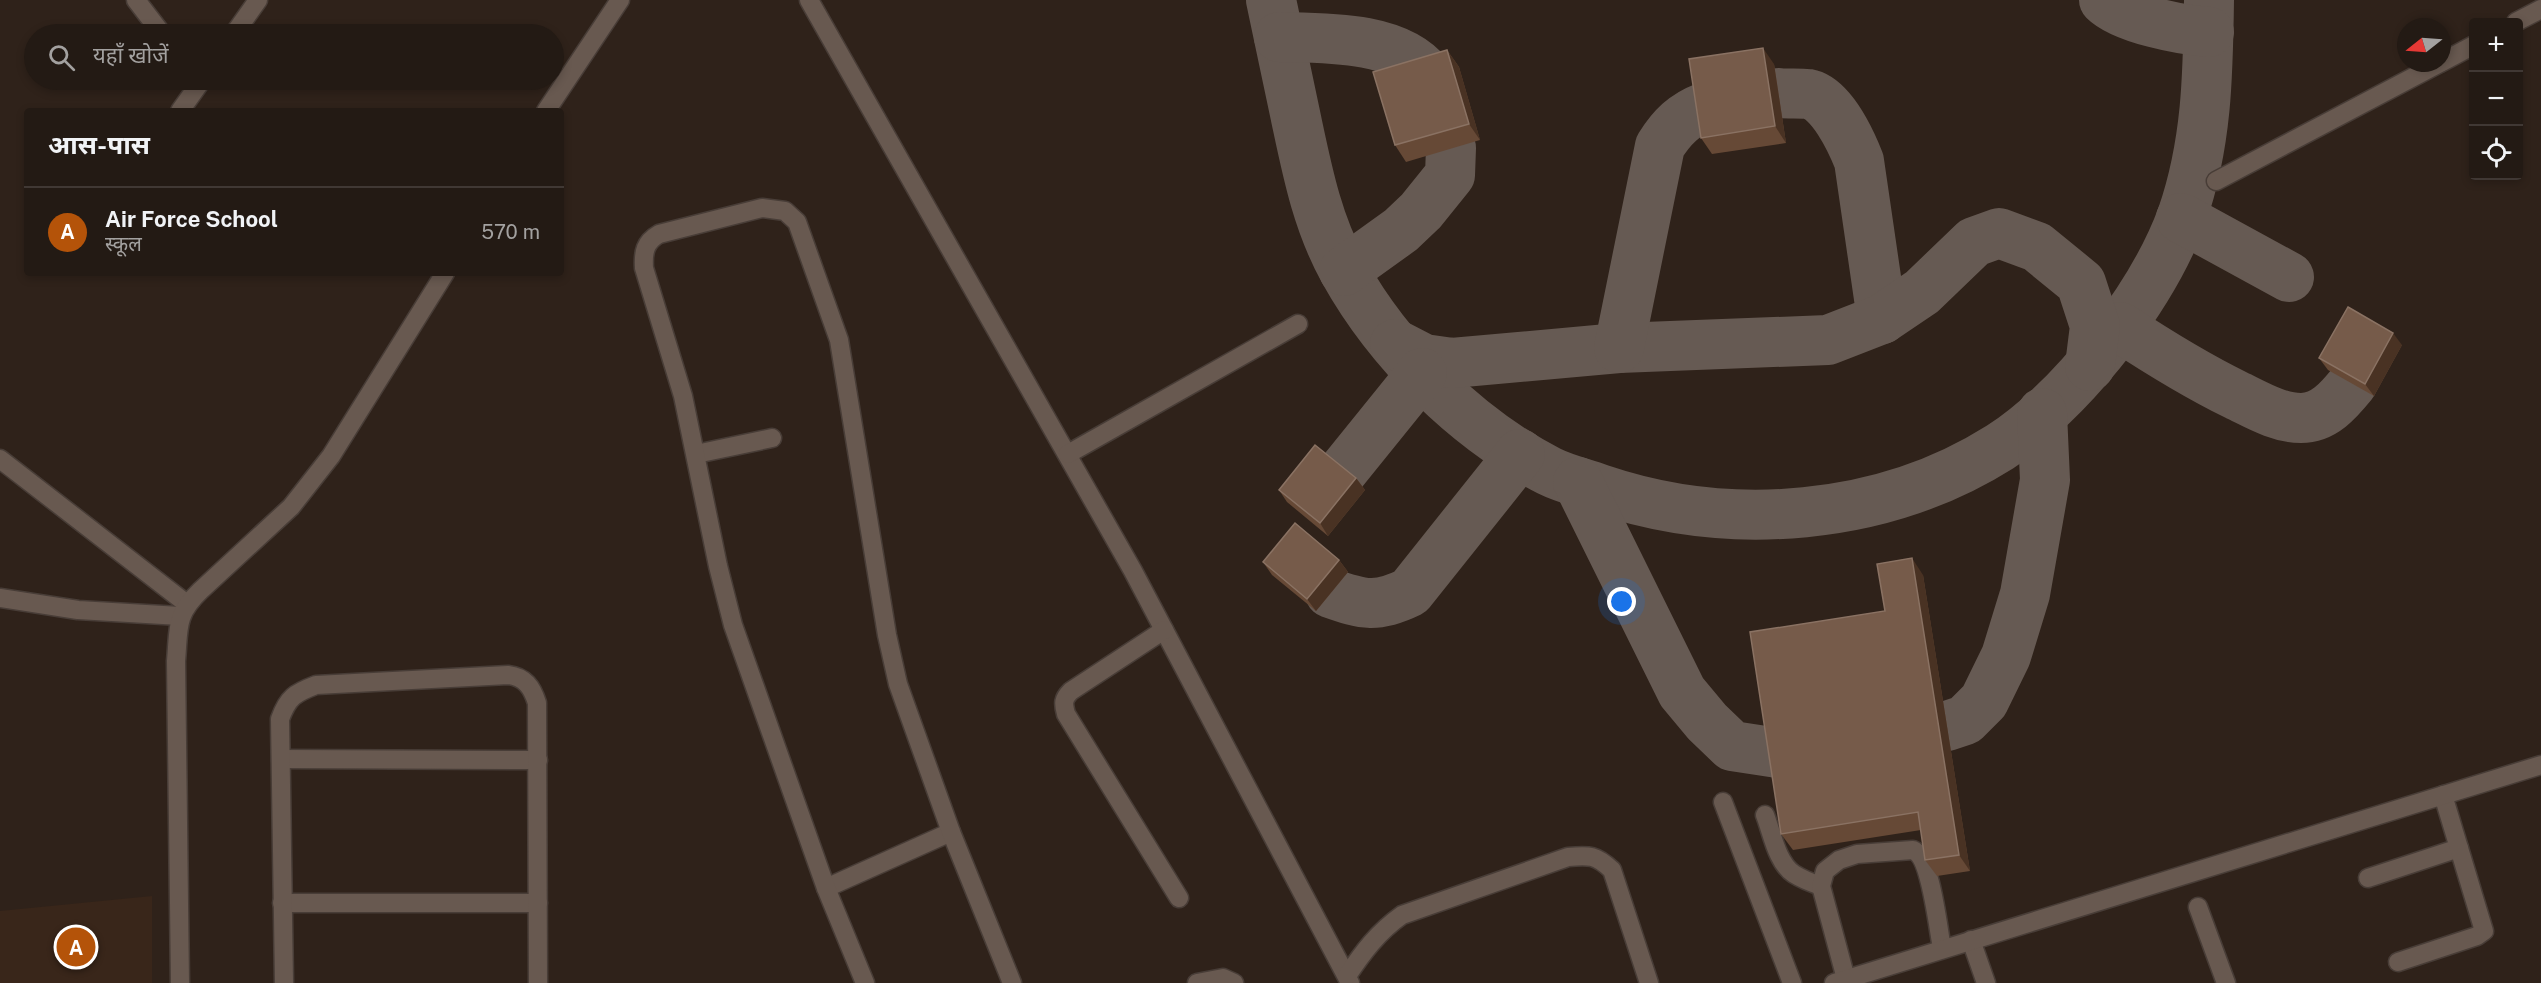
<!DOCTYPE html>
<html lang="hi">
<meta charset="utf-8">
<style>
:root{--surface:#231a14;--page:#2f2722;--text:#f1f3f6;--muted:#a3a1a0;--line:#403834;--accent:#b45309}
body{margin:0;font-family:"Public Sans","Noto Sans Devanagari",sans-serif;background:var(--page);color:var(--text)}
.controls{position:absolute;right:18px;top:18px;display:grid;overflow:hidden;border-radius:6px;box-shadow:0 3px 9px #0003}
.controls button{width:54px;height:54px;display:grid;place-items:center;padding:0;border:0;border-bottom:2px solid var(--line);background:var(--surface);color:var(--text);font:30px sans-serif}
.compass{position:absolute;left:2397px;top:18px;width:54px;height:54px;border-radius:50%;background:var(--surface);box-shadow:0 3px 9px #0003;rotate:253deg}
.you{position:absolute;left:1622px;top:602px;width:21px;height:21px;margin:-15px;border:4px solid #fff;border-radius:50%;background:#1a73e8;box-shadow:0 0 0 9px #1a73e833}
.badge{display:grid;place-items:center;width:39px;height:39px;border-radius:50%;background:var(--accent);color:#fff;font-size:20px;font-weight:700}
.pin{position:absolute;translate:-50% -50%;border:3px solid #fff;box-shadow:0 2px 6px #0006}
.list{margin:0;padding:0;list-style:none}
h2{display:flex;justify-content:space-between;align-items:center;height:78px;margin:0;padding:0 24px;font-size:26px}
h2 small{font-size:20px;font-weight:400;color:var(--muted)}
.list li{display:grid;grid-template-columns:39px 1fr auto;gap:18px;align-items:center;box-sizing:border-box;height:90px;padding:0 24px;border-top:2px solid var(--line)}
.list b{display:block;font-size:22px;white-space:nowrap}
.list p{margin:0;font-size:20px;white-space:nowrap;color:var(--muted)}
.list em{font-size:20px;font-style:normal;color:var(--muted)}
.icon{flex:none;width:33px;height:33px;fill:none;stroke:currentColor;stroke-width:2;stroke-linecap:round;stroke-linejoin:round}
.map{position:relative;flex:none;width:2541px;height:983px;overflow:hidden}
.search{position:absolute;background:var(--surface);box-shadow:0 3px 9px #0003;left:24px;top:24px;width:540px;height:66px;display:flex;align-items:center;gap:15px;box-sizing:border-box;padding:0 21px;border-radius:33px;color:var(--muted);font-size:22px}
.panel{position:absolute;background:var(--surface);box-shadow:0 3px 9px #0003;left:24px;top:108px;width:540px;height:168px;border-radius:6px}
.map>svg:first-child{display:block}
</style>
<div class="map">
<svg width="2541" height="983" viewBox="0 0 2541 983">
<rect width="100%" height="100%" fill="#2f221a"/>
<polygon fill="#39261a" points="152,896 152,983 0,983 0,911"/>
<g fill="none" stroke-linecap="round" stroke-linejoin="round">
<g stroke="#665a53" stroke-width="50">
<path d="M 1271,0 C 1280,41 1288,82 1297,123 C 1308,175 1318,224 1344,271 C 1389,352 1467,429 1549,471 C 1565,479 1583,483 1600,489 C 1730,533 1883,521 2000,447 C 2043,419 2081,378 2112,338 C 2140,301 2166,260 2182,216 C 2207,144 2208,75 2209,0"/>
<path d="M 2104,0 C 2123,19 2182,30 2209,32"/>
<path d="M 1279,37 C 1325,38 1398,36 1428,75"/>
<path d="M 1779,93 C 1788,94 1799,93 1808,94 C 1831,98 1851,141 1859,161 L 1882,319"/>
<polyline points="2181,218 2289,277"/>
<polyline points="1344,271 1401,230 1421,211 1450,175 1451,148"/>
<path d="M 2120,327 C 2158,352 2195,375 2236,395 C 2255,404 2278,418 2301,418 C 2324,418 2339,400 2352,384"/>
<polyline points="1395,344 1424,359 1452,363 1619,348 1828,340 1882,319 1922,292 1974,242 1999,233 2037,247 2081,283 2095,326 2090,366"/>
<path d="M 1619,348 L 1660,146 C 1672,127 1684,115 1705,107"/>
<polyline points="1342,472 1422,373"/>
<polyline points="1578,482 1682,692 1707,722 1732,746 1778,753"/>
<path d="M 1330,593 C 1364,605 1377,608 1410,592 L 1520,454"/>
<polyline points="1947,726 1965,720 1984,701 2006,656 2025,594 2045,480 2042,413"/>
</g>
<g stroke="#483d37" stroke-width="21">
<g id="minor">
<polyline points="136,0 162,34"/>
<polyline points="809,0 1133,571 1350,983"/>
<polyline points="2516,22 2541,9"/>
<polyline points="234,34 258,0"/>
<polyline points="2442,62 2474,45"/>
<polyline points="180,111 202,80"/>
<polyline points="546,111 620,0"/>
<polyline points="2216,181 2440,63"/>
<polyline points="696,454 772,438"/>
<polyline points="1068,454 1298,324"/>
<polyline points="0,459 187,604"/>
<polyline points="0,598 78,610 180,616"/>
<path d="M 1164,630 L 1071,691 C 1063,699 1063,703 1066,714 L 1179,898"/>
<polyline points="281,759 538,760"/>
<polyline points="1723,802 1792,983"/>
<path d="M 1765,815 C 1772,833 1777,863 1794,874 C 1802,879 1812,883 1821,886"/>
<polyline points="2368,878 2459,848"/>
<polyline points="826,888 951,832"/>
<polyline points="282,903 538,903"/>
<polyline points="2198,907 2226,983"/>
<polyline points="1971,940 1986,983"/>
<polyline points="2398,962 2477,936 2484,931 2443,795"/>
<path d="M 1347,976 C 1363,952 1378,932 1402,915 L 1568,857 C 1590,855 1596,855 1612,870 L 1649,983"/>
<path d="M 1846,979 L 1821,886 L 1825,871 L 1839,860 L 1857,854 L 1913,850 C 1931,857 1938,929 1942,948"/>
<path d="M 180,983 L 176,661 C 179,628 175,615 200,591 L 291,507 L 331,456 L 445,273"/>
<path d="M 284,983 L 280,719 C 288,697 295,693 316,685 L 508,675 C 525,677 532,687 537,703 L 538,983"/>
<path d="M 865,983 L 826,888 L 733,625 L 718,566 L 683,396 L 644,268 C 643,252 645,242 659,234 L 762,208 L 785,211 L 797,222 L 839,340 L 887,635 L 898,684 L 951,832 L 1012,983"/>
<polyline points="1197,983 1223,978 1234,983"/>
<polyline points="1834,983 2541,765"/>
</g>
</g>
<use href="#minor" stroke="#685950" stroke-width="18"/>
</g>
<g fill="#664936">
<polygon points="1447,50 1459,67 1480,140 1406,162 1395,145"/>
<polygon points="1774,64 1786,143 1712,154 1701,138"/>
<polygon points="2402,345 2374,396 2328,370 2319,358"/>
<polygon points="1356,478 1365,490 1328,536 1287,502 1279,490"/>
<polygon points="1339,560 1348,572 1316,611 1272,575 1263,562"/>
<polygon points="1923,575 1970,871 1937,876 1925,860 1921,830 1793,850 1781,834 1885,611"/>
</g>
<g fill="#493223">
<polygon points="1763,48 1774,64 1786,143 1775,126"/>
<polygon points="1447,50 1459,67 1480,140 1469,124"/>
<polygon points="2393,333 2402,345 2374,396 2365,384"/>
<polygon points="1356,478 1365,490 1328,536 1320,523"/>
<polygon points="1912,558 1923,575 1970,871 1959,855"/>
<polygon points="1339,560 1348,572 1316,611 1307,599"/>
</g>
<g fill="#765b4a" stroke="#8a7263" stroke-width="1.5">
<polygon points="1763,48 1775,126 1701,138 1689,59"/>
<polygon points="1447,50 1469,124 1395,145 1373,72"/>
<polygon points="2348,307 2393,333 2365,384 2319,358"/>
<polygon points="1315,445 1356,478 1320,523 1279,490"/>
<polygon points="1295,523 1339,560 1307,599 1263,562"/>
<polygon points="1912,558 1959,855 1925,860 1918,812 1781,834 1750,632 1885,611 1877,564"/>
</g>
</svg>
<div class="controls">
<button>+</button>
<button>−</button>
<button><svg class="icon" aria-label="locate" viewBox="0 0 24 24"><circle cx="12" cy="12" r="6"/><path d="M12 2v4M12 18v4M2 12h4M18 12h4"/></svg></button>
</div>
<svg class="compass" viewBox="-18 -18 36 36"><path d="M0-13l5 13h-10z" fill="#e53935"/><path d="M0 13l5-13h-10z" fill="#a3a1a0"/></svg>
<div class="you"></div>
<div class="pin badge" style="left:76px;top:947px">A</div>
<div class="search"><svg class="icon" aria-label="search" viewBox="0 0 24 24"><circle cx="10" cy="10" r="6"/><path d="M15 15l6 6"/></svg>यहाँ खोजें</div>
<section class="panel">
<h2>आस-पास<small></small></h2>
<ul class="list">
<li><span class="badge">A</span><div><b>Air Force School</b><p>स्कूल</p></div><em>570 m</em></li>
</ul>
</section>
</div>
